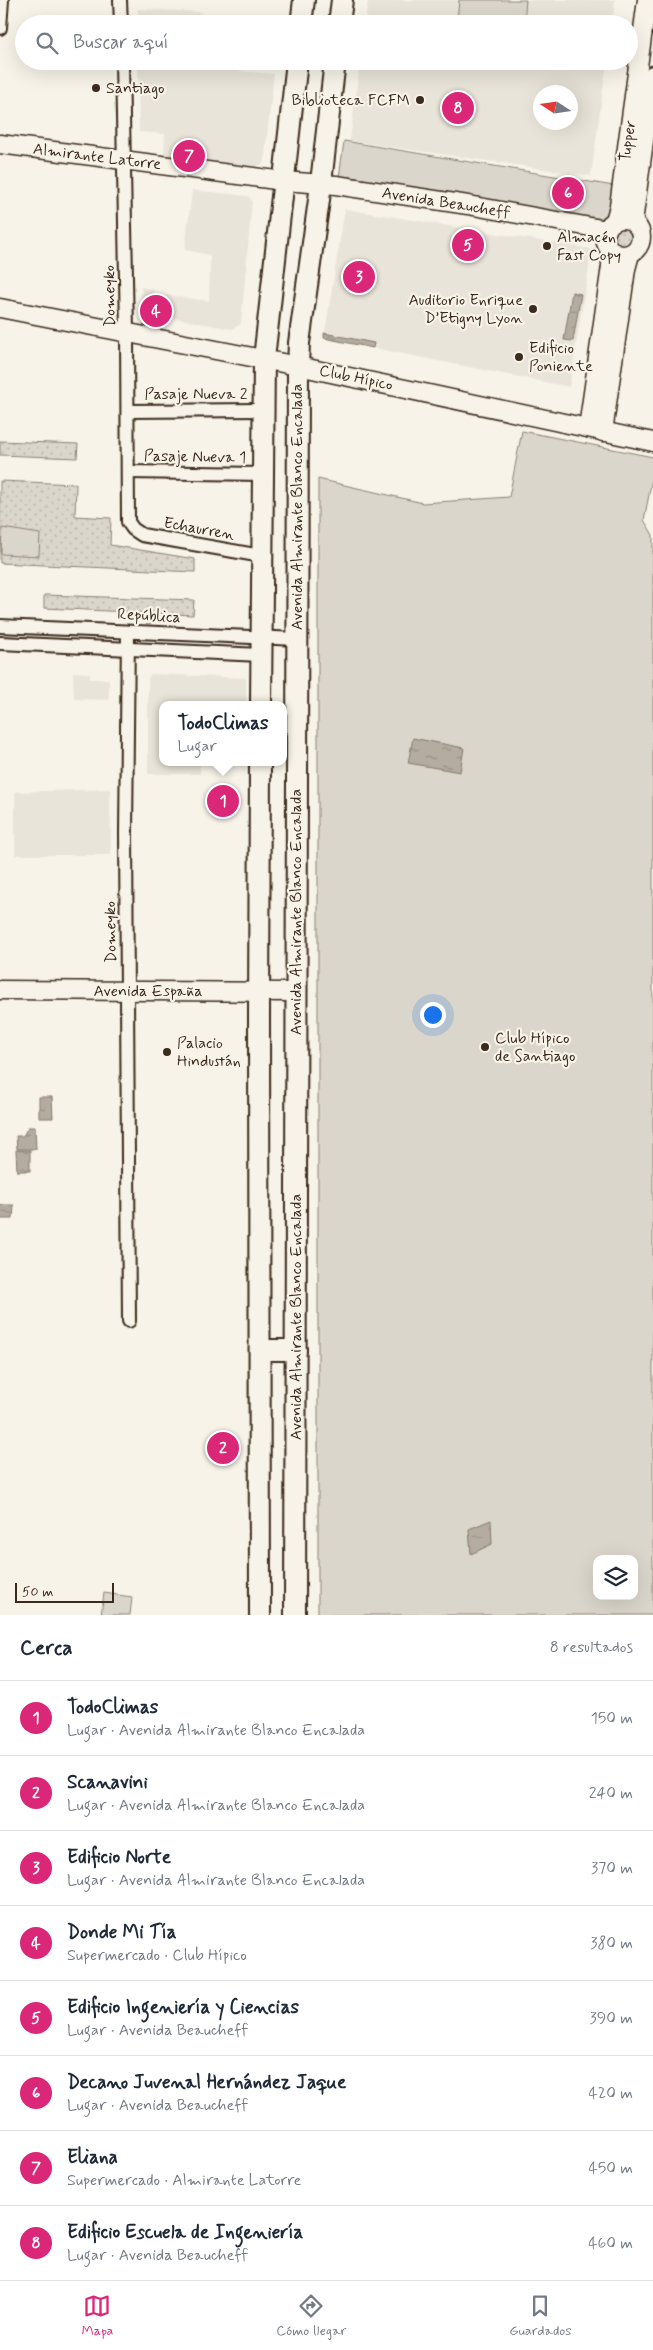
<!DOCTYPE html>
<html lang="es">
<meta charset="utf-8">
<style>
:root{--surface:#fff;--page:#f2f2f3;--text:#1f2937;--muted:#747a83;--line:#e0e1e3;--accent:#db2777}
body{margin:0;font-family:Mynerve,sans-serif;background:var(--page);color:var(--text)}
.controls{position:absolute;right:15px;bottom:15px;display:grid;overflow:hidden;border-radius:10px;box-shadow:0 5px 20px #0002}
.controls button{width:45px;height:45px;display:grid;place-items:center;padding:0;border:0;border-bottom:1px solid var(--line);background:var(--surface);color:var(--text);font:25px sans-serif}
.compass{position:absolute;left:533px;top:85px;width:45px;height:45px;border-radius:50%;background:var(--surface);box-shadow:0 5px 20px #0002;rotate:282deg}
.scale{position:absolute;left:15px;bottom:12px;width:99px;box-sizing:border-box;padding-left:5px;border:2px solid #3b2a1e;border-top:0;font-size:14px;line-height:18px;white-space:nowrap;color:#3b2a1e;-webkit-text-stroke:4px #f7f3e8;paint-order:stroke}
.you{position:absolute;left:432px;top:1014px;width:18px;height:18px;margin:-12px;border:4px solid #fff;border-radius:50%;background:#1a73e8;box-shadow:0 0 0 8px #1a73e833}
.badge{display:grid;place-items:center;width:32px;height:32px;border-radius:50%;background:var(--accent);color:#fff;font-size:16px;font-weight:700}
.pin{position:absolute;translate:-50% -50%;border:2px solid #fff;box-shadow:0 1px 5px #0006}
.popup{position:absolute;left:159px;top:701px;width:128px;height:65px;box-sizing:border-box;display:grid;place-content:center;border-radius:10px;background:var(--surface);filter:drop-shadow(0 1px 4px #0005);font-size:16px;white-space:nowrap;color:var(--muted)}
.popup b{font-size:19px;color:var(--text)}
.popup::after{content:'';position:absolute;left:50%;top:100%;margin-left:-10px;border:10px solid transparent;border-top-color:var(--surface)}
.list{margin:0;padding:0;list-style:none}
h2{display:flex;justify-content:space-between;align-items:center;height:65px;margin:0;padding:0 20px;font-size:21px}
h2 small{font-size:16px;font-weight:400;color:var(--muted)}
.list li{display:grid;grid-template-columns:32px 1fr auto;gap:15px;align-items:center;box-sizing:border-box;height:75px;padding:0 20px;border-top:1px solid var(--line)}
.list b{display:block;font-size:19px;white-space:nowrap}
.list p{margin:0;font-size:16px;white-space:nowrap;color:var(--muted)}
.list em{font-size:16px;font-style:normal;color:var(--muted)}
.icon{flex:none;width:28px;height:28px;fill:none;stroke:currentColor;stroke-width:2;stroke-linecap:round;stroke-linejoin:round}
.map{position:relative;flex:none;width:653px;height:1615px;overflow:hidden}
.search{position:absolute;background:var(--surface);box-shadow:0 5px 20px #0002;left:15px;right:15px;top:15px;height:55px;display:flex;align-items:center;gap:12px;box-sizing:border-box;padding:0 18px;border-radius:28px;color:var(--muted);font-size:19px}
.sheet{height:665px;background:var(--surface)}
nav{display:flex;justify-content:space-around;align-items:center;box-sizing:border-box;height:70px;border-top:1px solid var(--line);background:var(--surface);font-size:14px;color:var(--muted)}
nav a{display:grid;justify-items:center;gap:2px}
nav .on{color:var(--accent)}
.map>svg:first-child{display:block}
</style>
<div class="map">
<svg width="653" height="1615" viewBox="0 0 653 1615">
<defs>
<pattern id="grass-dots" width="8" height="8" patternUnits="userSpaceOnUse" patternTransform="scale(1.25)"><rect width="8" height="8" fill="#dbd6cb"/><path d="M2 2h.1M6 6h.1" fill="none" stroke="#bdb8ae" stroke-width="1.8" stroke-linecap="round"/></pattern>
<pattern id="water-ripples" width="26" height="14" patternUnits="userSpaceOnUse" patternTransform="scale(1.25)"><rect width="26" height="14" fill="#b4aca0"/><path d="M2 4q2-2 4 0t4 0M15 11q2-2 4 0t4 0" fill="none" stroke="#948c82"/></pattern>
</defs>
<rect width="100%" height="100%" fill="#f7f3e8"/>
<filter id="ink" filterUnits="userSpaceOnUse"><feTurbulence type="fractalNoise" baseFrequency=".02" numOctaves="2"/><feDisplacementMap in="SourceGraphic" scale="10" xChannelSelector="R" yChannelSelector="G"/><feConvolveMatrix kernelMatrix="1 2 1 2 8 2 1 2 1" color-interpolation-filters="sRGB"/></filter>
<g filter="url(#ink)">
<g fill="#e9e4d9" fill-rule="evenodd">
<polygon points="368,0 615,0 612,24 365,24"/>
<polygon points="138,9 201,12 201,24 138,24"/>
<path d="M 360,61 L 607,61 L 591,176 L 350,141 ZM 540,92 L 570,92 L 570,122 L 540,122 Z"/>
<polygon points="138,62 274,74 264,163 256,167 164,156 165,134 139,132"/>
<polygon points="192,190 248,196 252,201 241,324 232,329 147,313 142,306 141,287 153,289 154,300 165,302 166,295 209,301 210,255 185,250"/>
<polygon points="345,209 592,249 569,387 324,338"/>
<polygon points="73,672 90,673 90,679 109,679 109,700 74,699"/>
<polygon points="151,674 246,678 246,705 163,705 163,762 200,762 200,774 148,774 148,678"/>
<polygon points="110,789 111,855 15,855 15,792"/>
</g>
<g fill="url(#grass-dots)" stroke="#8b8074">
<circle cx="623" cy="237" r="9"/>
<polygon points="0,441 78,444 77,458 0,455"/>
<polygon points="0,481 76,484 75,516 111,518 110,545 195,559 195,572 0,563"/>
<polygon points="44,595 194,600 193,615 44,608"/>
</g>
<g fill="#dbd6cb" stroke="#8b8074" fill-rule="evenodd">
<polygon points="459,0 526,0 524,24 484,24 457,21"/>
<polygon points="344,141 614,186 608,215 597,221 339,178"/>
<path d="M 522,431 L 653,457 L 653,474 L 644,520 L 653,535 L 653,1615 L 318,1615 L 318,479 L 423,503 L 509,497 ZM 597,1559 L 634,1559 L 634,1596 L 597,1596 Z"/>
<polygon points="2,528 40,534 39,556 1,554"/>
<polygon points="104,1593 132,1597 130,1615 101,1615"/>
</g>
<g fill="url(#water-ripples)" stroke="#84786c">
<polygon points="572,292 581,294 573,341 564,340"/>
<polygon points="324,333 374,343 373,348 324,338"/>
<polygon points="413,738 464,748 460,772 408,763"/>
<polygon points="39,1097 52,1097 53,1118 39,1118"/>
<polygon points="28,1127 35,1127 36,1149 17,1149 16,1136 23,1136"/>
<polygon points="16,1150 30,1150 30,1171 17,1171"/>
<polygon points="0,1205 14,1205 13,1219 0,1219"/>
<polygon points="491,1520 492,1544 471,1554 469,1529"/>
</g>
<g fill="none" stroke-linecap="round" stroke-linejoin="round">
<g stroke="#3b2a1e" stroke-width="16">
<g id="street">
<polyline points="120,0 121,24"/>
<polyline points="0,28 2,0"/>
<polyline points="122,61 127,332 128,522 133,529 142,535 262,556"/>
<polyline points="128,411 263,410"/>
<polyline points="128,472 262,474"/>
<polyline points="0,626 297,639"/>
<polyline points="128,632 126,833 129,1321"/>
<polyline points="0,643 261,655"/>
</g>
</g>
<g stroke="#3b2a1e" stroke-width="21">
<g id="secondary">
<polyline points="0,144 284,181 336,185 468,205 607,230"/>
<circle cx="623" cy="237" r="18"/>
<polyline points="615,221 619,206 647,0"/>
<polyline points="633,222 653,75"/>
<polyline points="0,308 298,366 653,442"/>
<polyline points="588,428 611,266 611,250"/>
<polyline points="603,432 626,269 630,254"/>
<polyline points="0,990 296,992"/>
</g>
</g>
<g stroke="#3b2a1e" stroke-width="24">
<g id="primary">
<polyline points="301,24 304,0"/>
<polyline points="339,24 342,0"/>
<polyline points="261,705 264,359 297,61"/>
<polyline points="261,1350 296,1350"/>
<polyline points="260,1615 259,1017 260,762"/>
<polyline points="295,1615 298,366 299,343 319,200 335,61"/>
</g>
</g>
<use href="#street" stroke="#f7f3e8" stroke-width="12"/>
<use href="#secondary" stroke="#f7f3e8" stroke-width="18"/>
<use href="#primary" stroke="#f7f3e8" stroke-width="20"/>
</g>
</g>
<g fill="#3b2a1e" stroke="#f7f3e8" stroke-width="2">
<circle cx="96" cy="88" r="5"/>
<circle cx="420" cy="100" r="5"/>
<circle cx="547" cy="246" r="5"/>
<circle cx="533" cy="309" r="5"/>
<circle cx="519" cy="357" r="5"/>
<circle cx="485" cy="1047" r="5"/>
<circle cx="167" cy="1052" r="5"/>
</g>
<g text-anchor="middle" dominant-baseline="central" stroke-width="4.5" stroke-linejoin="round" paint-order="stroke">
<g font-size="16" fill="#3b2a1e" stroke="#f7f3e8" text-anchor="start">
<text x="106" y="88">Santiago</text>
<text x="410" y="100" text-anchor="end">Biblioteca FCFM</text>
<text x="557" y="237">Almacén<tspan x="557" dy="18">Fast Copy</tspan></text>
<text x="523" y="300" text-anchor="end">Auditorio Enrique<tspan x="523" dy="18">D’Etigny Lyon</tspan></text>
<text x="529" y="348">Edificio<tspan x="529" dy="18">Poniente</tspan></text>
<text x="495" y="1038">Club Hípico<tspan x="495" dy="18">de Santiago</tspan></text>
<text x="177" y="1043">Palacio<tspan x="177" dy="18">Hindustán</tspan></text>
</g>
<g font-size="16" fill="#3b2a1e" stroke="#f7f3e8">
<text transform="translate(628 141) rotate(-82)">Tupper</text>
<text transform="translate(97 157) rotate(7)">Almirante Latorre</text>
<text transform="translate(446 203) rotate(9)">Avenida Beaucheff</text>
<text transform="translate(110 296) rotate(-91)">Domeyko</text>
<text transform="translate(356 378) rotate(12)">Club Hípico</text>
<text x="196" y="394">Pasaje Nueva 2</text>
<text transform="translate(195 457) rotate(1)">Pasaje Nueva 1</text>
<text transform="translate(297 507) rotate(-90)">Avenida Almirante Blanco Encalada</text>
<text transform="translate(199 529) rotate(10)">Echaurren</text>
<text transform="translate(149 616) rotate(3)">República</text>
<text transform="translate(296 912) rotate(-90)">Avenida Almirante Blanco Encalada</text>
<text transform="translate(111 932) rotate(-91)">Domeyko</text>
<text x="148" y="991">Avenida España</text>
<text transform="translate(296 1317) rotate(-90)">Avenida Almirante Blanco Encalada</text>
</g>
</g>
</svg>
<div class="controls">
<button><svg class="icon" aria-label="layers" viewBox="0 0 24 24"><path d="M12 4l9 5-9 5-9-5zM3 14l9 5 9-5"/></svg></button>
</div>
<svg class="compass" viewBox="-18 -18 36 36"><path d="M0-13l5 13h-10z" fill="#e53935"/><path d="M0 13l5-13h-10z" fill="#747a83"/></svg>
<div class="scale">50 m</div>
<div class="you"></div>
<div class="pin badge" style="left:223px;top:801px">1</div>
<div class="popup"><b>TodoClimas</b>Lugar</div>
<div class="pin badge" style="left:223px;top:1448px">2</div>
<div class="pin badge" style="left:359px;top:277px">3</div>
<div class="pin badge" style="left:156px;top:311px">4</div>
<div class="pin badge" style="left:468px;top:245px">5</div>
<div class="pin badge" style="left:568px;top:193px">6</div>
<div class="pin badge" style="left:189px;top:156px">7</div>
<div class="pin badge" style="left:458px;top:108px">8</div>
<div class="search"><svg class="icon" aria-label="search" viewBox="0 0 24 24"><circle cx="10" cy="10" r="6"/><path d="M15 15l6 6"/></svg>Buscar aquí</div>
</div>
<section class="sheet">
<h2>Cerca<small>8 resultados</small></h2>
<ul class="list">
<li><span class="badge">1</span><div><b>TodoClimas</b><p>Lugar · Avenida Almirante Blanco Encalada</p></div><em>150 m</em></li>
<li><span class="badge">2</span><div><b>Scanavini</b><p>Lugar · Avenida Almirante Blanco Encalada</p></div><em>240 m</em></li>
<li><span class="badge">3</span><div><b>Edificio Norte</b><p>Lugar · Avenida Almirante Blanco Encalada</p></div><em>370 m</em></li>
<li><span class="badge">4</span><div><b>Donde Mi Tía</b><p>Supermercado · Club Hípico</p></div><em>380 m</em></li>
<li><span class="badge">5</span><div><b>Edificio Ingeniería y Ciencias</b><p>Lugar · Avenida Beaucheff</p></div><em>390 m</em></li>
<li><span class="badge">6</span><div><b>Decano Juvenal Hernández Jaque</b><p>Lugar · Avenida Beaucheff</p></div><em>420 m</em></li>
<li><span class="badge">7</span><div><b>Eliana</b><p>Supermercado · Almirante Latorre</p></div><em>450 m</em></li>
<li><span class="badge">8</span><div><b>Edificio Escuela de Ingeniería</b><p>Lugar · Avenida Beaucheff</p></div><em>460 m</em></li>
</ul>
</section>
<nav>
<a class="on"><svg class="icon" aria-label="map" viewBox="0 0 24 24"><path d="M3 6l6-2 6 2 6-2v14l-6 2-6-2-6 2zM9 4v14M15 6v14"/></svg>Mapa</a>
<a><svg class="icon" aria-label="directions" viewBox="0 0 24 24"><path d="M12 3l9 9-9 9-9-9zM9 14v-3h6M13 9l2 2-2 2"/></svg>Cómo llegar</a>
<a><svg class="icon" aria-label="saved" viewBox="0 0 24 24"><path d="M7 4h10v16l-5-4-5 4z"/></svg>Guardados</a>
</nav>
